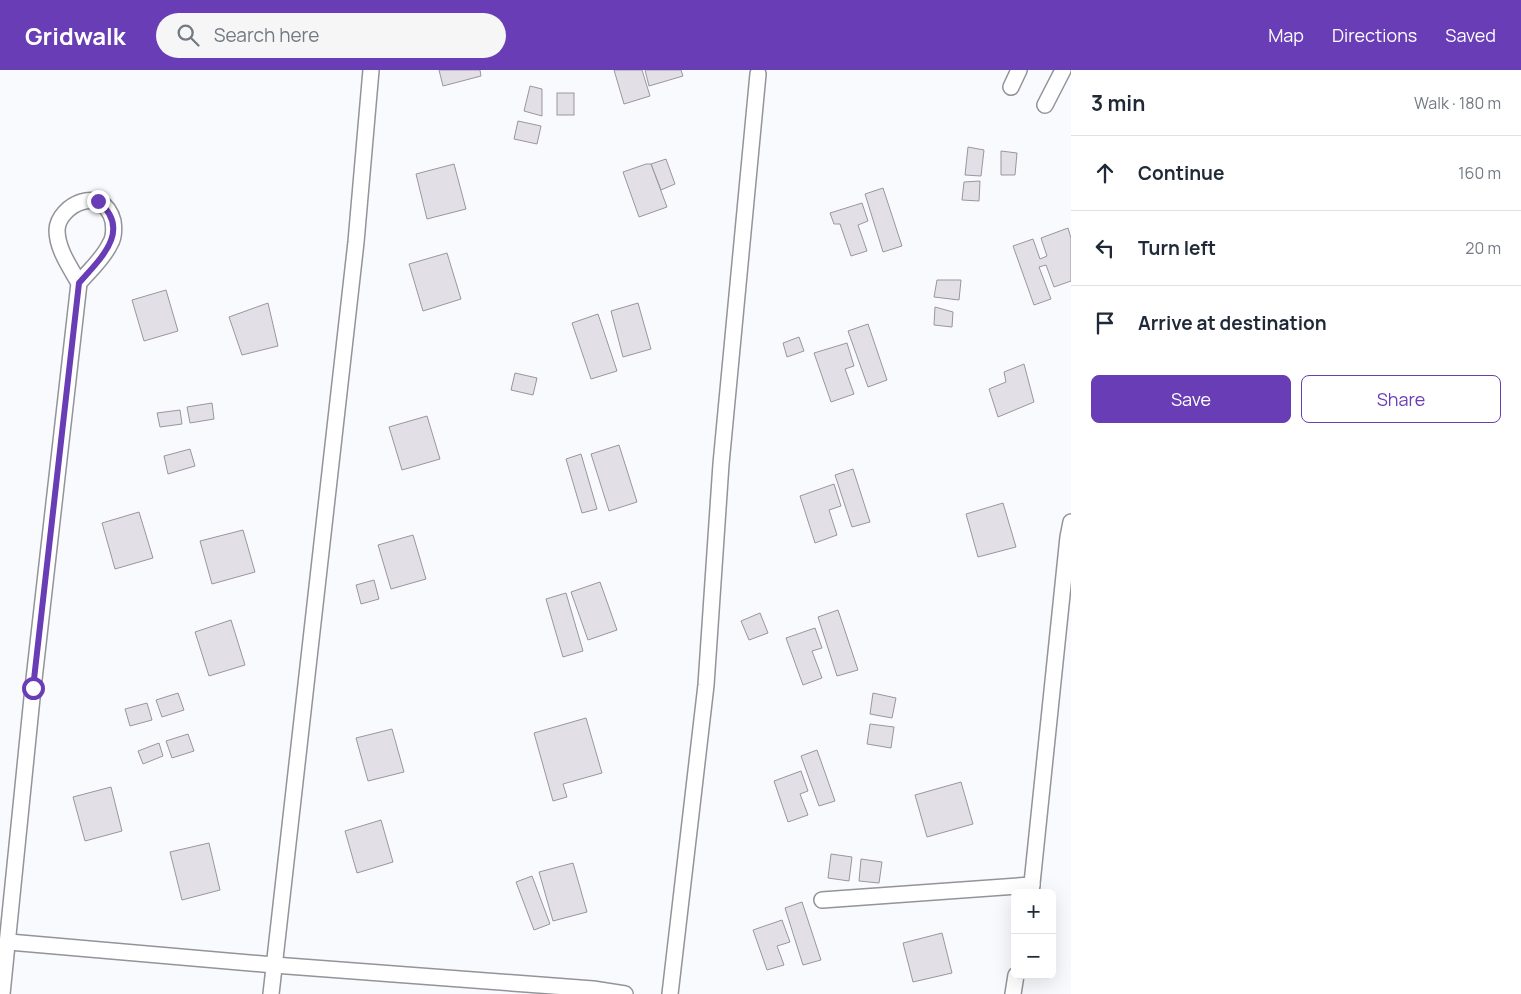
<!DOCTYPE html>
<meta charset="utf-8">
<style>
:root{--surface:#fff;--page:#f6f6f7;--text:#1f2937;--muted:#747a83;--line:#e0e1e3;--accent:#693db5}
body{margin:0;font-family:Manrope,sans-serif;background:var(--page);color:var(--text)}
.controls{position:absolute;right:15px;bottom:15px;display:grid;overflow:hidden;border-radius:8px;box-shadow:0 5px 20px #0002}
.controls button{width:45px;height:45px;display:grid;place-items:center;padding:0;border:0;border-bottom:1px solid var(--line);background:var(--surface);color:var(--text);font:25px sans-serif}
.stop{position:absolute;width:15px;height:15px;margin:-11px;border:4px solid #693db5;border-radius:50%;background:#fff}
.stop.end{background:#693db5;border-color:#fff;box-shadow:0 1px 5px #0008}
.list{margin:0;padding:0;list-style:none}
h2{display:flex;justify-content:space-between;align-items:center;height:65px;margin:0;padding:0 20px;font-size:21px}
h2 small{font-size:16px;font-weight:400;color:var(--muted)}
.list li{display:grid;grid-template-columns:32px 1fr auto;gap:15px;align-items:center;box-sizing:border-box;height:75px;padding:0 20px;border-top:1px solid var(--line)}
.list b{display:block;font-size:19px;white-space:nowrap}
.list em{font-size:16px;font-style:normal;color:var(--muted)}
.actions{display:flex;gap:10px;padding:15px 20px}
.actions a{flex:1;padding:11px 0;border:1px solid var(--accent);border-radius:8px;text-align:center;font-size:18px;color:var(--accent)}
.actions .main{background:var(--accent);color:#fff}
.icon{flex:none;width:28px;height:28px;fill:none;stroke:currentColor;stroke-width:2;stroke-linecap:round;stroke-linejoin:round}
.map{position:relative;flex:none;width:1071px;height:924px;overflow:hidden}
header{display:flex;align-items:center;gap:30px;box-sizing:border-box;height:70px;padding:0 25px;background:var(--accent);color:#fff}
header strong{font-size:24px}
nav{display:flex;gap:28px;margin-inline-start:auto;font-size:18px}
.search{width:350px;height:45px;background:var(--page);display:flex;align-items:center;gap:12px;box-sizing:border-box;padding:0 18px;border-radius:28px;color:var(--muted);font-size:19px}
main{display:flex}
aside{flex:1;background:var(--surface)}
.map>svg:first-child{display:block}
</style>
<header>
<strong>Gridwalk</strong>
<div class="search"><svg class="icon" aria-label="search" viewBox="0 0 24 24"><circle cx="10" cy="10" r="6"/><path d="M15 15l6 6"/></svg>Search here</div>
<nav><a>Map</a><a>Directions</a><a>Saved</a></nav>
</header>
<main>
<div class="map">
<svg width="1071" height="924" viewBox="0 0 1071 924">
<rect width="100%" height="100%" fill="#f9fafe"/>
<g fill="#e2dfe6" stroke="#99979d">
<polygon points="439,0 480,0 481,6 443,16"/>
<polygon points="614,0 642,0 650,26 624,34"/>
<polygon points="645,0 681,0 683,6 649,16"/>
<polygon points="530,16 542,19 542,46 524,41"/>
<rect x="557" y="23" width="17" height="22"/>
<polygon points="518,51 541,56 537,74 514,69"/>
<polygon points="968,77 984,80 981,106 965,105"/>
<polygon points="1001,81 1017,83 1015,105 1001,105"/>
<polygon points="666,89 675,114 661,120 651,94"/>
<polygon points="454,94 466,139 427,149 416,104"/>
<polygon points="646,94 651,94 667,137 639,147 623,102"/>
<polygon points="980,111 979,131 962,130 964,112"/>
<polygon points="883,118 902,176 883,182 865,124"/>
<polygon points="862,133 868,151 858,155 867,181 851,186 840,154 834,154 830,143"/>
<polygon points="1068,158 1071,168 1071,211 1054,217 1046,195 1039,197 1051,229 1034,235 1013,176 1033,169 1040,189 1047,186 1041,168"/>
<polygon points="447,183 461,229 423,241 409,194"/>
<polygon points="937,210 961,210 959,230 934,227"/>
<polygon points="166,220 178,261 144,271 132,230"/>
<polygon points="268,233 278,276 242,285 229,247"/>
<polygon points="638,233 651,279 623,287 611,241"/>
<polygon points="935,237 953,242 952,257 934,255"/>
<polygon points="598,244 617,301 591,309 572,253"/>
<polygon points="868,254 887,310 868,317 848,261"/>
<polygon points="799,267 804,281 787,287 783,273"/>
<polygon points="847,273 854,296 845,299 854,324 831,332 814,283"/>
<polygon points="1024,294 1034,332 998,347 989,319 1006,312 1004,302"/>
<polygon points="515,303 537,308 533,325 511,320"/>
<polygon points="212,333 214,349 190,353 187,337"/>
<polygon points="180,340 182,354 160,357 157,343"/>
<polygon points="427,346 440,389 402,400 389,357"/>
<polygon points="619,375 637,432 609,441 591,384"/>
<polygon points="190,379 195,396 168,404 164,386"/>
<polygon points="581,384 597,439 582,443 566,389"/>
<polygon points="853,399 870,452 852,457 835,405"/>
<polygon points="834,414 841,436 829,440 837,465 815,473 800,426"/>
<polygon points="1003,433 1016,477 978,487 966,444"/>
<polygon points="139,442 153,488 115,499 102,453"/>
<polygon points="243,460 255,502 212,514 200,471"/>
<polygon points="413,465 426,509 391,519 378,475"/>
<polygon points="374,510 379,529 361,534 356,515"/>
<polygon points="600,512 617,560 588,570 571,522"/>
<polygon points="566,523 583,581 563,587 546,529"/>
<polygon points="838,540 858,600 837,606 818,547"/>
<polygon points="760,543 768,563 749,570 741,551"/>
<polygon points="231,550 245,595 209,606 195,562"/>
<polygon points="815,558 822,578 812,581 822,608 803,615 786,568"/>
<polygon points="178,623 184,640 162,647 156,630"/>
<polygon points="873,623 896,628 892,648 870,644"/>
<polygon points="147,633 152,650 130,656 125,639"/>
<polygon points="586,648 602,703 563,714 567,727 553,731 534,663"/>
<polygon points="870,654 894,657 891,678 867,674"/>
<polygon points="392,659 404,702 368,711 356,668"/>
<polygon points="188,664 194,681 172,688 166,671"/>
<polygon points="159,673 163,686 143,694 138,681"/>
<polygon points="817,680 835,731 819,736 801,686"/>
<polygon points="801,701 808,721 800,724 808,745 788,752 774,711"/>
<polygon points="961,712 973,754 927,767 915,725"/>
<polygon points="111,717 122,761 85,771 73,727"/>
<polygon points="381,750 393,792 357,803 345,761"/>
<polygon points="209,773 220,820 182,830 170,782"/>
<polygon points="831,784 852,787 849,811 828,808"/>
<polygon points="861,789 882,792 879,813 859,811"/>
<polygon points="573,793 587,842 553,851 539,802"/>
<polygon points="532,806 550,854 534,860 516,812"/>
<polygon points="802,832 821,890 803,895 785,838"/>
<polygon points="782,850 790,872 777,876 784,895 767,900 753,860"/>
<polygon points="942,863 952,903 913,912 903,873"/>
</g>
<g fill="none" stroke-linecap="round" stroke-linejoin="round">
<g stroke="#93939a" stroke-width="18">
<g id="minor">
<polyline points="1011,17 1019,0"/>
<polyline points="1045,35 1063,0"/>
<polyline points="1031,823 1068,467 1071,452"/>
<polyline points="822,830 1032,815"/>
<polyline points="9,872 274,895 593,919 625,924"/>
<path d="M 2,924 L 33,618 L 79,213 C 89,201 103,189 110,174 C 114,168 114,158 113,151 C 103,113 58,135 57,160 C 57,179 70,197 79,213"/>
<polyline points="271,924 356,172 371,0"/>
<polyline points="670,924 706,615 721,394 758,4"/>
<polyline points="1013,924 1016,905"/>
</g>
</g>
<use href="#minor" stroke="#fff" stroke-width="15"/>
</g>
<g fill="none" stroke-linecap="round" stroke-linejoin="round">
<path stroke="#693db5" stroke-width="6" d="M 33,618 L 79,213 C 100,189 133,160 98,131"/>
</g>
</svg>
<div class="controls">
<button>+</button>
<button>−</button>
</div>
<div class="stop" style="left:33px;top:618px"></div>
<div class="stop end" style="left:98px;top:131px"></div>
</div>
<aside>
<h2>3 min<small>Walk · 180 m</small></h2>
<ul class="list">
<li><svg class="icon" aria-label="ahead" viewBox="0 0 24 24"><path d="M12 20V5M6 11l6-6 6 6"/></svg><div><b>Continue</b></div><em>160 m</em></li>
<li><svg class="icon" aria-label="left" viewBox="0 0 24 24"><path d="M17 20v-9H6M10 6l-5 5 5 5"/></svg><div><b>Turn left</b></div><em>20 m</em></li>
<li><svg class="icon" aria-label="arrive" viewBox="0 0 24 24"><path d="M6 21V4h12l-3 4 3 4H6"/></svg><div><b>Arrive at destination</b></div></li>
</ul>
<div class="actions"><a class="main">Save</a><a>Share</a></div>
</aside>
</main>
